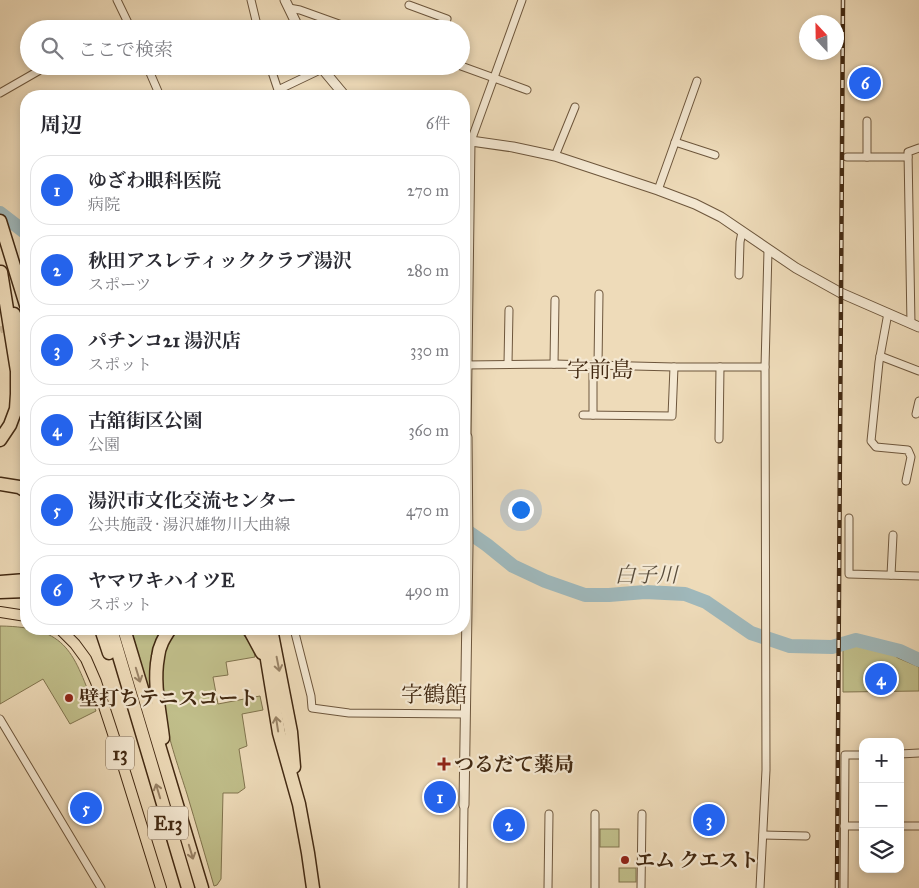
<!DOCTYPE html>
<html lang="ja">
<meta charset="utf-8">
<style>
:root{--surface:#fff;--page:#f7f7f7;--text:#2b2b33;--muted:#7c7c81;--line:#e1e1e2;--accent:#2563eb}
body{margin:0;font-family:"IM FELL Great Primer","Noto Serif JP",serif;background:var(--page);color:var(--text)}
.controls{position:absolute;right:15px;bottom:15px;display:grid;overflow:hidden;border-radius:10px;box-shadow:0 2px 8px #0003}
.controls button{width:45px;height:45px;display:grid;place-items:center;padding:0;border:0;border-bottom:1px solid var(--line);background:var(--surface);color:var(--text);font:25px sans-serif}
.compass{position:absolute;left:799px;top:15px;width:45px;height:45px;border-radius:50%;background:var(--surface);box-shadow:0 2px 8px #0003;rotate:338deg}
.you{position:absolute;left:520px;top:509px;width:18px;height:18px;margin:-12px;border:4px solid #fff;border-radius:50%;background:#1a73e8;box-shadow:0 0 0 8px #1a73e833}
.badge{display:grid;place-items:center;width:32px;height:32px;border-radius:50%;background:var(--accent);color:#fff;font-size:16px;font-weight:700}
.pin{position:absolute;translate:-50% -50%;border:2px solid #fff;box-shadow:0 1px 5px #0006}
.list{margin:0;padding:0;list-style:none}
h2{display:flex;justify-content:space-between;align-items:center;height:65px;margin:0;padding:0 20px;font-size:21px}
h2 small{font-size:16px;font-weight:400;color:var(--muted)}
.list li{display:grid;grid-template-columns:32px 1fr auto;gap:15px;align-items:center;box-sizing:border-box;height:70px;margin:0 10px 10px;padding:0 10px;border:1px solid var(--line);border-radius:20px}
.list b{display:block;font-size:19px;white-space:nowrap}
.list p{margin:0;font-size:16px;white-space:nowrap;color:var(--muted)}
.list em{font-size:16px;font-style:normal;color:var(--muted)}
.icon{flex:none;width:28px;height:28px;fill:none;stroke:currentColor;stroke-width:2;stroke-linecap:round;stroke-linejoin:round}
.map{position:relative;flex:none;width:919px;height:888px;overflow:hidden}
.search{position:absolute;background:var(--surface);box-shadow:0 2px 8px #0003;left:20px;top:20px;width:450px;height:55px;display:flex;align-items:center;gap:12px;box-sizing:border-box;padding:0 18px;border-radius:28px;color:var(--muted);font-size:19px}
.panel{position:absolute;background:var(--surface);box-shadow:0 2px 8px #0003;left:20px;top:90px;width:450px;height:545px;border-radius:20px}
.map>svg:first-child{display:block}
</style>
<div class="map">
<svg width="919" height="888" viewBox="0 0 919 888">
<rect width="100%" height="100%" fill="#eedbb9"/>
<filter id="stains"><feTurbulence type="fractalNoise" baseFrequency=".004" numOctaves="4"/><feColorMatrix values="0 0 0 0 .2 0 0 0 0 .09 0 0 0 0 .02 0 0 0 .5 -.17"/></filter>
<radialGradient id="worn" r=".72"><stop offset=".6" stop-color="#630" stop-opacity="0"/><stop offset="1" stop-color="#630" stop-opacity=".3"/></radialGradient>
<g fill="#c0be8a" stroke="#81744e">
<path d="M 0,626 C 69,627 73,653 96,711 L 70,724 L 43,679 L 0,704 Z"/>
<polygon points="131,629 163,629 157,642 153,694 150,696"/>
<path d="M 178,629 L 239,629 L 253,647 L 255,657 L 226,662 L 228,675 L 213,677 L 218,704 L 260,696 L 263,710 L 242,714 L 247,746 L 239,749 L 245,788 L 238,793 L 223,793 L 221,879 L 217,885 L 214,886 C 205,855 196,824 187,794 C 173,749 141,669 178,629 Z"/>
<polygon points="862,645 889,652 898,658 919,667 919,691 843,692 843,647"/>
<rect x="600" y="829" width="19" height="18"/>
<rect x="619" y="868" width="17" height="14"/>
</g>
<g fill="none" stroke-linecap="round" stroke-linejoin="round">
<g stroke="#9fb8bb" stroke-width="14">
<polyline points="0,213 26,233"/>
<polyline points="464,529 487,545 513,566 545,581 585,595 609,595 645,592 685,594 706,602 751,633 790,646 832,647 856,640 900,651 919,660"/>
</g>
<polyline stroke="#ccb798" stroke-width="7" stroke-dasharray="7 3.5" stroke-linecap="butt" points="0,330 26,321"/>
<g stroke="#6d563c" stroke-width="9">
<g id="minor">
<polyline points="117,0 131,29"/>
<polyline points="251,0 258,29"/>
<polyline points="409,5 447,19 444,29"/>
<polyline points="289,8 300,10 353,29"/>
<polyline points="147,66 160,96"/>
<polyline points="270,66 278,90 322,69"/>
<polyline points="461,66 527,90"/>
<polyline points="0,93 47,66"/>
<polyline points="675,142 715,155"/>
<polyline points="555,156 575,107"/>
<polyline points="847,157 908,157"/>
<polyline points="867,157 867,121"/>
<polyline points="658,190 697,81"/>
<polyline points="739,275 740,242 742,232"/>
<polyline points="888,313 879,362 871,441 876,447 908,450 911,457 906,481"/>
<polyline points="911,324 908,152 919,148"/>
<polyline points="880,356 919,371"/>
<polyline points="508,363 509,310"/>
<polyline points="554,364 555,300"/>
<polyline points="465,365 554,364 674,367 765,367"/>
<polyline points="598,365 599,294"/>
<polyline points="916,414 919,401"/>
<polyline points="583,415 672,416 674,367"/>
<polyline points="593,415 593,365"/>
<polyline points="467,437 471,141 522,0"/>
<polyline points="719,439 720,367"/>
<polyline points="849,518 849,574 919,576"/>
<polyline points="891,575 893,535"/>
<polyline points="294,629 311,696 312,708 349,713 465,714"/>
<polyline points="0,719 101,888"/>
<polyline points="900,754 919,753"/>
<polyline points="844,826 863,826"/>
<polyline points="900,826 919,826"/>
<polyline points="763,835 806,836"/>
<polyline points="463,888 464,805"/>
<polyline points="548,888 549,814"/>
<polyline points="595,888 595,814"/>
<polyline points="641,888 642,814"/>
<polyline points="760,888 766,770 765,367 768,250"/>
<polyline points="844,888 845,755 863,755"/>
</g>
</g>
<g stroke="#6d563c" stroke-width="11">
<g id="tertiary">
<polyline points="285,0 299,29"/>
<polyline points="320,66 345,96"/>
<polyline points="464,140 513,147 555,156 658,190 695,204 721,217 796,268 841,293 919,327"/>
<polyline points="464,805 468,545 467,437"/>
</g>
</g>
<g stroke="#422912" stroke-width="12">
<g id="primary">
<polyline points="0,612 26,616"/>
<polyline points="60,629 75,644 86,659 96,682 116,743 161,888"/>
</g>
</g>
<g stroke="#422912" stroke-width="15">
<g id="motorway">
<polyline points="0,221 26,305"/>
<polyline points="14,314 26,352"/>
<polyline points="0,440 10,425 16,409 17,394 17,371 1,272"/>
<polyline points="0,484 19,487 26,491"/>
<polyline points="0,582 26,580"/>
<polyline points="0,592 26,591"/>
<polyline points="101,629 109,653"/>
<polyline points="111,629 188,888"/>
<polyline points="124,629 202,888"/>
<polyline points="249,629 262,653"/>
<polyline points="262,629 279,733 299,804 308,853 313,888"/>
<polyline points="271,629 291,732 294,767"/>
<path d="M 163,738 C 160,712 153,683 158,657 C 159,646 164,638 170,629"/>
</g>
</g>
<use href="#minor" stroke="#f4e8d2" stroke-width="7"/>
<use href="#tertiary" stroke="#f4e8d2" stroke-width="9"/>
<use href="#primary" stroke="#eedbb9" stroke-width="10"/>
<use href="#motorway" stroke="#eedbb9" stroke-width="12"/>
<g stroke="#422912" stroke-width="4.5">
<polyline id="rail" points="837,888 843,0"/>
</g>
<use href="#rail" stroke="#f4e8d2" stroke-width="2.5" stroke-dasharray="8" stroke-linecap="butt"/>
</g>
<defs><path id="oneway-shaft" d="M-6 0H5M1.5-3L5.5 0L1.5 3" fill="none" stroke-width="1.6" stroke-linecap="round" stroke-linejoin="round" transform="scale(1.25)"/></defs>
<g stroke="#988266">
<use href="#oneway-shaft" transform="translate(278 664) rotate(79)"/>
<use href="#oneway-shaft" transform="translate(138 675) rotate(73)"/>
<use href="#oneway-shaft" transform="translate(277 724) rotate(-99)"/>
<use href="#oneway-shaft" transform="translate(158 791) rotate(-107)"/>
<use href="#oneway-shaft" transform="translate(191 852) rotate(73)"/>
</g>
<g fill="#8f2418" stroke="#f4e8d2" stroke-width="2">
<circle cx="69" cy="698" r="5"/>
<path d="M441.5 756.5h5v5h5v5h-5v5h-5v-5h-5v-5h5z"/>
<circle cx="625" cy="860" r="5"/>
</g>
<g text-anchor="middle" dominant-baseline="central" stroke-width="4.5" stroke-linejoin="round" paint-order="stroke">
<g fill="#f4e8d2" stroke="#77624c" stroke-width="1">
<rect x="106" y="736.5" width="28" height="33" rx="4"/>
<rect x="148" y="806.5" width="40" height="33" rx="4"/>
</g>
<g font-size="19" font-weight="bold" fill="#422912">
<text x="120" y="753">13</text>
<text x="168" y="823">E13</text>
</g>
<g font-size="20" font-weight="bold" fill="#422912" stroke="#f4e8d2" text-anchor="start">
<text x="79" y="698">壁打ちテニスコート</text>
<text x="454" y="764">つるだて薬局</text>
<text x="635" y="860">エム クエスト</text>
</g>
<g font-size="21" font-style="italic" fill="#594d3c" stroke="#f4e8d2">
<text x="646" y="575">白子川</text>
</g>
<g font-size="22" fill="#422912" stroke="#f4e8d2">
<text x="600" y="369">字前島</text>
<text x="434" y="694">字鶴館</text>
</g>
</g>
<rect width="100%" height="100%" filter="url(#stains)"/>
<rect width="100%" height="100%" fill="url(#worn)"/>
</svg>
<div class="controls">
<button>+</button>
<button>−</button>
<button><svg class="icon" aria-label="layers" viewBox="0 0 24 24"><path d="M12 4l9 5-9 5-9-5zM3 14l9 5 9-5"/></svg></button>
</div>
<svg class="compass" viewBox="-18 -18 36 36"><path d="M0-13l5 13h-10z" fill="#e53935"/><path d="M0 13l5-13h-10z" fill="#7c7c81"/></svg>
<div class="you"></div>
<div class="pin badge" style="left:440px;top:797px">1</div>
<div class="pin badge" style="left:509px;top:825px">2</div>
<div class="pin badge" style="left:709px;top:820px">3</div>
<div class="pin badge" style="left:881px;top:679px">4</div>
<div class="pin badge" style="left:86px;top:808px">5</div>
<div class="pin badge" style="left:865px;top:83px">6</div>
<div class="search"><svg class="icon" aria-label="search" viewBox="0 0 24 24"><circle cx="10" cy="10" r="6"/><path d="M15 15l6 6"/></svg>ここで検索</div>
<section class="panel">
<h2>周辺<small>6件</small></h2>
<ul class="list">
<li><span class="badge">1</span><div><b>ゆざわ眼科医院</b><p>病院</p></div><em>270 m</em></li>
<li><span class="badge">2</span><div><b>秋田アスレティッククラブ湯沢</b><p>スポーツ</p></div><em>280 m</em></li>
<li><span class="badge">3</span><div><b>パチンコ21 湯沢店</b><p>スポット</p></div><em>330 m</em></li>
<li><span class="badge">4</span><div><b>古舘街区公園</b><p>公園</p></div><em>360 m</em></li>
<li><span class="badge">5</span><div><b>湯沢市文化交流センター</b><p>公共施設 · 湯沢雄物川大曲線</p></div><em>470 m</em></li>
<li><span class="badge">6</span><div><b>ヤマワキハイツE</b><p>スポット</p></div><em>490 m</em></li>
</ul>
</section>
</div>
